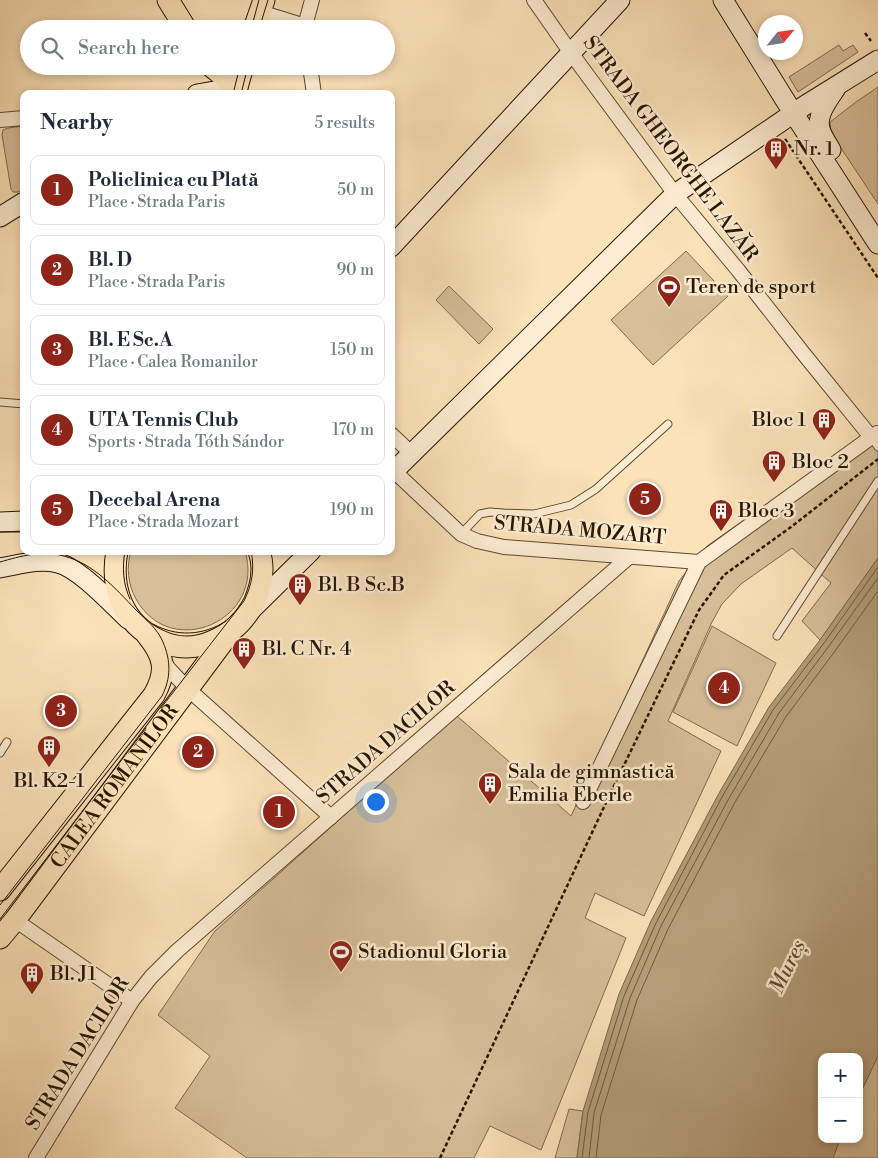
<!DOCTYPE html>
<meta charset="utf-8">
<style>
:root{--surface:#fff;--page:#f6f6f7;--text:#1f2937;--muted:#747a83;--line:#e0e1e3;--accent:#8f2418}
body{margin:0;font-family:"Libre Bodoni",serif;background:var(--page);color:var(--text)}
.controls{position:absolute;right:15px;bottom:15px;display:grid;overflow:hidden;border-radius:10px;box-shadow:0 2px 8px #0003}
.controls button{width:45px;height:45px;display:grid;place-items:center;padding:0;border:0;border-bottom:1px solid var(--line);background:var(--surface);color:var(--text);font:25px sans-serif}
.compass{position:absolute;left:758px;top:15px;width:45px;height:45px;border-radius:50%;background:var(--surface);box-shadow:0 2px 8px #0003;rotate:60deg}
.you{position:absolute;left:375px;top:801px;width:18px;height:18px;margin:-12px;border:4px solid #fff;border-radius:50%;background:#1a73e8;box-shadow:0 0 0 8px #1a73e833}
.badge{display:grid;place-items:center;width:32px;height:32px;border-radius:50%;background:var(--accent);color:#fff;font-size:16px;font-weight:700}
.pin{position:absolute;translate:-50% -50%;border:2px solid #fff;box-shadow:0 1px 5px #0006}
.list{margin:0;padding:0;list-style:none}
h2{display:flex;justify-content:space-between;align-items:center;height:65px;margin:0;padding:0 20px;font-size:21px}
h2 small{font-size:16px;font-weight:400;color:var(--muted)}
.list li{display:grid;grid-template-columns:32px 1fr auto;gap:15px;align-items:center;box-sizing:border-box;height:70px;margin:0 10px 10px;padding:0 10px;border:1px solid var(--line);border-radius:10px}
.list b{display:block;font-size:19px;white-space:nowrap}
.list p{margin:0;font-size:16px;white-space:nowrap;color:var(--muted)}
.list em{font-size:16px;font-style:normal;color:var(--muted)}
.icon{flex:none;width:28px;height:28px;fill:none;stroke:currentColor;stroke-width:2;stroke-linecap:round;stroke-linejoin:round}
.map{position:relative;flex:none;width:878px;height:1158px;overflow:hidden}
.search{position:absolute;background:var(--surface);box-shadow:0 2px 8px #0003;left:20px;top:20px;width:375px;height:55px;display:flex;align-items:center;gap:12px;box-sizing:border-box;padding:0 18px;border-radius:28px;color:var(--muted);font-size:19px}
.panel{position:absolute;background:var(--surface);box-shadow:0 2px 8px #0003;left:20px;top:90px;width:375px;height:465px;border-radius:10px}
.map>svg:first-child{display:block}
</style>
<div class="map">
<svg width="878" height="1158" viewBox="0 0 878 1158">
<rect width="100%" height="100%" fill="#fce2b9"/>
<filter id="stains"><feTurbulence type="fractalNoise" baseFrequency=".004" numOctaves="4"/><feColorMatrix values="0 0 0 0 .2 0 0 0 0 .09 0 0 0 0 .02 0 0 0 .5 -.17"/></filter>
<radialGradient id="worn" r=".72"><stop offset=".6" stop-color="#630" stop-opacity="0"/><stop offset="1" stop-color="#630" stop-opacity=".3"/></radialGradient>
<g fill="#d8bf9a" stroke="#806a4d">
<polygon points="839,45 843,51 853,45 858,52 798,92 789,77"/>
<polygon points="878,87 878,204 831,133 830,122 856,102"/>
<polygon points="24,126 24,188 18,192 13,192 11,189 2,135 3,130 8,128"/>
<polygon points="686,251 728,296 653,365 611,320"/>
<polygon points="449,286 493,329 479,344 436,300"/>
<polygon points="878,426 878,558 820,640 802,621 831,583 792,548 741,584 722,604 712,622 668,721 721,751 644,916 595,893 585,918 626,938 541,1150 490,1126 474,1158 247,1158 175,1108 210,1056 158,1015 215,931 456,715 571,816 679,581 707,546"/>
<path d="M 131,551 L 245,551 C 266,620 171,662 136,599 C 128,585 126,567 131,551 Z"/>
<polygon points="712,626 776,663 737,746 673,712"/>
<polygon points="878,1056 878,1158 833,1158 840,1139 859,1139 859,1096"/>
<polygon points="569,1109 583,1111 577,1158 555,1158"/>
</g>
<polygon fill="#b49d7a" stroke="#7c6749" points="878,558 878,1056 859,1096 859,1057 822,1057 822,1139 840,1139 833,1158 577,1158 583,1111 619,994 651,921 718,795 769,707 820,640"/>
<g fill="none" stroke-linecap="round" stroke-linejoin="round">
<g stroke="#6e5a3d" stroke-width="1">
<polyline points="582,1158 588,1112 624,996 656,923 722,797 773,710 824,643 878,567"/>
<polyline points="589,1158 594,1113 630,998 661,926 728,800 779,713 829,646 878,578"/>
<polyline points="596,1158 601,1115 637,1000 668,929 734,804 785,718 835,651 878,591"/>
</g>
<g stroke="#5c492e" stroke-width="9">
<g id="lane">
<polyline points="0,402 24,404"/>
<polyline points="871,437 878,447"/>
<polyline points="461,534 480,514 490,512 503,513 534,514 571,505 596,489 668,424"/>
<polyline points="777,636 878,481"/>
<polyline points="0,753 7,742"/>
</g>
</g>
<g stroke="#5c492e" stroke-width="16">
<g id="street">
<polyline points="534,0 571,53 675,194 738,270 803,353 871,437"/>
<polyline points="260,12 305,26"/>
<polyline points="305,29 305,26 312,0"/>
<polyline points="310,66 314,94"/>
<polyline points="0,120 24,118"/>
<polyline points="391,434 411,453"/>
<polyline points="394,471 461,534 477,541 504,547 699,562"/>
<polyline points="162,659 169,669 187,688 331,817"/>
<polyline points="583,802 699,562 877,433"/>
<polyline points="15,920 132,1001"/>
<polyline points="36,1158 132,1001 151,977 177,951 629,557"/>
</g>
</g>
<g stroke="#271600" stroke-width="21">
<g id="secondary">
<polyline points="723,0 785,100 878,244"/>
<polyline points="197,94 237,87"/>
<path d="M 831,150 C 827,143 822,136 820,129 C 816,114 829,99 836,88"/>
<polyline points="0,217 24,202"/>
<polyline points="391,247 620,0"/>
<polyline points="391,474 675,194 804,106 878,60"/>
<polyline points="0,522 24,521"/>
<path d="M 0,568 C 18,565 39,558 58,563 C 79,568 111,603 128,619"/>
<polyline points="251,610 311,551"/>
</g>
</g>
<g stroke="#271600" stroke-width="23">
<g id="primary">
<polyline points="168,0 186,29"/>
<polyline points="254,29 264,0"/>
<polyline points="211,66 237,87"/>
<polyline points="235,94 243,66"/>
<path d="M 117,551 C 110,589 123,623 158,640 C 176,649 195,649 213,641 C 231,634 245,620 254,603 C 261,587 265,568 259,551"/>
<path d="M 0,890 L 154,695 C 168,670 164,656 147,635"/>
<path id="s1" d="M 0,938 L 15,920 L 228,635"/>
</g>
</g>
<g stroke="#271600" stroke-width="2.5" stroke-dasharray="4 2.5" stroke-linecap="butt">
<polyline points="865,33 871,41"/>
<polyline points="785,139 878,278"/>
<polyline points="440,1158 611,792 699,610 724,575 791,527 878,459"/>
</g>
<use href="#lane" stroke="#fdecd2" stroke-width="7"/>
<use href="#street" stroke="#fdecd2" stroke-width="14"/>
<use href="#secondary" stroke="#fdecd2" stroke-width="19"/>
<use href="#primary" stroke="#fce2b9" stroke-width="21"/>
<g stroke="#271600" stroke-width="1">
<polyline points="251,29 259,0"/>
<polyline points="259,29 268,0"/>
<polyline points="233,94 240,66"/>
<polyline points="241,94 248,66"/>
<polyline points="0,532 24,532"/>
<path d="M 125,551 C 122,568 123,584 130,599"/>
<path d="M 0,562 C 21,556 42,550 64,556 C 94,564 115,588 136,610 C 146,620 157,628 163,642 C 171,661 171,678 162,696 L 0,905"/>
<path d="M 153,624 C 176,637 203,636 226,621"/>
<path d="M 161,708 L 244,601 C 252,585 255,569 251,551"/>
<polyline points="0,919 146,728"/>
</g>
</g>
<defs>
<g id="building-pin" transform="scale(1.25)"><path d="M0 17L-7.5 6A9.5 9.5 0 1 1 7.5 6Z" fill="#8f2418" stroke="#fdecd2"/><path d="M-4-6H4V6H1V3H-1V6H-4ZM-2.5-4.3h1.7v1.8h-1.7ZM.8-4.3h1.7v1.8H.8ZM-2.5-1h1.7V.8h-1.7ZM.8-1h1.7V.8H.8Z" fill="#fff"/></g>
<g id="stadium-pin" transform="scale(1.25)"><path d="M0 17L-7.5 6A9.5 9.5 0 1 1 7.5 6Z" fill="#8f2418" stroke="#fdecd2"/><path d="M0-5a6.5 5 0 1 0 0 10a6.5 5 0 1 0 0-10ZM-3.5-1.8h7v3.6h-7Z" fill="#fff"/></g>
</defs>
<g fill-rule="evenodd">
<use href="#building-pin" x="776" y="149"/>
<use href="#stadium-pin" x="669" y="287"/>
<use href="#building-pin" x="824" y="420"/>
<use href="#building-pin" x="774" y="462"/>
<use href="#building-pin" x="721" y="511"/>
<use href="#building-pin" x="300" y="585"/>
<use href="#building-pin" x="244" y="649"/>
<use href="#building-pin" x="49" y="747"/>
<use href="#building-pin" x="490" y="784"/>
<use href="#stadium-pin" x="341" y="952"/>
<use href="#building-pin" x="32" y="974"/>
</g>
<g text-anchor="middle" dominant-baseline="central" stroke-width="5" stroke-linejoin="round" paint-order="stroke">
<g font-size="20" fill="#271600" stroke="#fdecd2">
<text transform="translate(670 149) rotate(53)">STRADA GHEORGHE LAZĂR</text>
<text transform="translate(580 531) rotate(5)">STRADA MOZART</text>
<text transform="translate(386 743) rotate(-41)">STRADA DACILOR</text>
<text stroke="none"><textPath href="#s1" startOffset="190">CALEA ROMANILOR</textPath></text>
<text transform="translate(78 1054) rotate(-58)">STRADA DACILOR</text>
</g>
<g font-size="20" fill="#271600" stroke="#fdecd2" text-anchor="start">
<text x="794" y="149">Nr. 1</text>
<text x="686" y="287">Teren de sport</text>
<text x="806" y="420" text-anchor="end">Bloc 1</text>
<text x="792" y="462">Bloc 2</text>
<text x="738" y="511">Bloc 3</text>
<text x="318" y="585">Bl. B Sc.B</text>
<text x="262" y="649">Bl. C Nr. 4</text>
<text x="508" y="772">Sala de gimnastică<tspan x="508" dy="23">Emilia Eberle</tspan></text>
<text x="49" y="781" text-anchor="middle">Bl. K2-1</text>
<text x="358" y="952">Stadionul Gloria</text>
<text x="50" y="974">Bl. J1</text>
</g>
<g font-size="21" font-style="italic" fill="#5f4c31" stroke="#fdecd2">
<text transform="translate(788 967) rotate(-64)">Mureș</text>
</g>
</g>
<rect width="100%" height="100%" filter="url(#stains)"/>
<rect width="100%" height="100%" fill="url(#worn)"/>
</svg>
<div class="controls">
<button>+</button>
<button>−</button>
</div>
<svg class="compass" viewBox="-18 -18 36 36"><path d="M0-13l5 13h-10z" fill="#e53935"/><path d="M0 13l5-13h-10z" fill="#747a83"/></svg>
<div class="you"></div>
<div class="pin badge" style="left:279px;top:812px">1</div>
<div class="pin badge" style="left:198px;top:752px">2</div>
<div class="pin badge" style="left:61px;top:711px">3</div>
<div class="pin badge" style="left:724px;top:688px">4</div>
<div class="pin badge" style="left:645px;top:499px">5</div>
<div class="search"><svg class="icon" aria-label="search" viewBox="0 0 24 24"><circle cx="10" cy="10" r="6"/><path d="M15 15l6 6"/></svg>Search here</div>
<section class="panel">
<h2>Nearby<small>5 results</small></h2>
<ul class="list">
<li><span class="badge">1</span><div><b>Policlinica cu Plată</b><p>Place · Strada Paris</p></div><em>50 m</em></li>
<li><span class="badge">2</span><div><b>Bl. D</b><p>Place · Strada Paris</p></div><em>90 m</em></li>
<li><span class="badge">3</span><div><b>Bl. E Sc.A</b><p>Place · Calea Romanilor</p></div><em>150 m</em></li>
<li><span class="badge">4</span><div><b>UTA Tennis Club</b><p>Sports · Strada Tóth Sándor</p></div><em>170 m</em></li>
<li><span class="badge">5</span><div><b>Decebal Arena</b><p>Place · Strada Mozart</p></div><em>190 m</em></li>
</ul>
</section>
</div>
